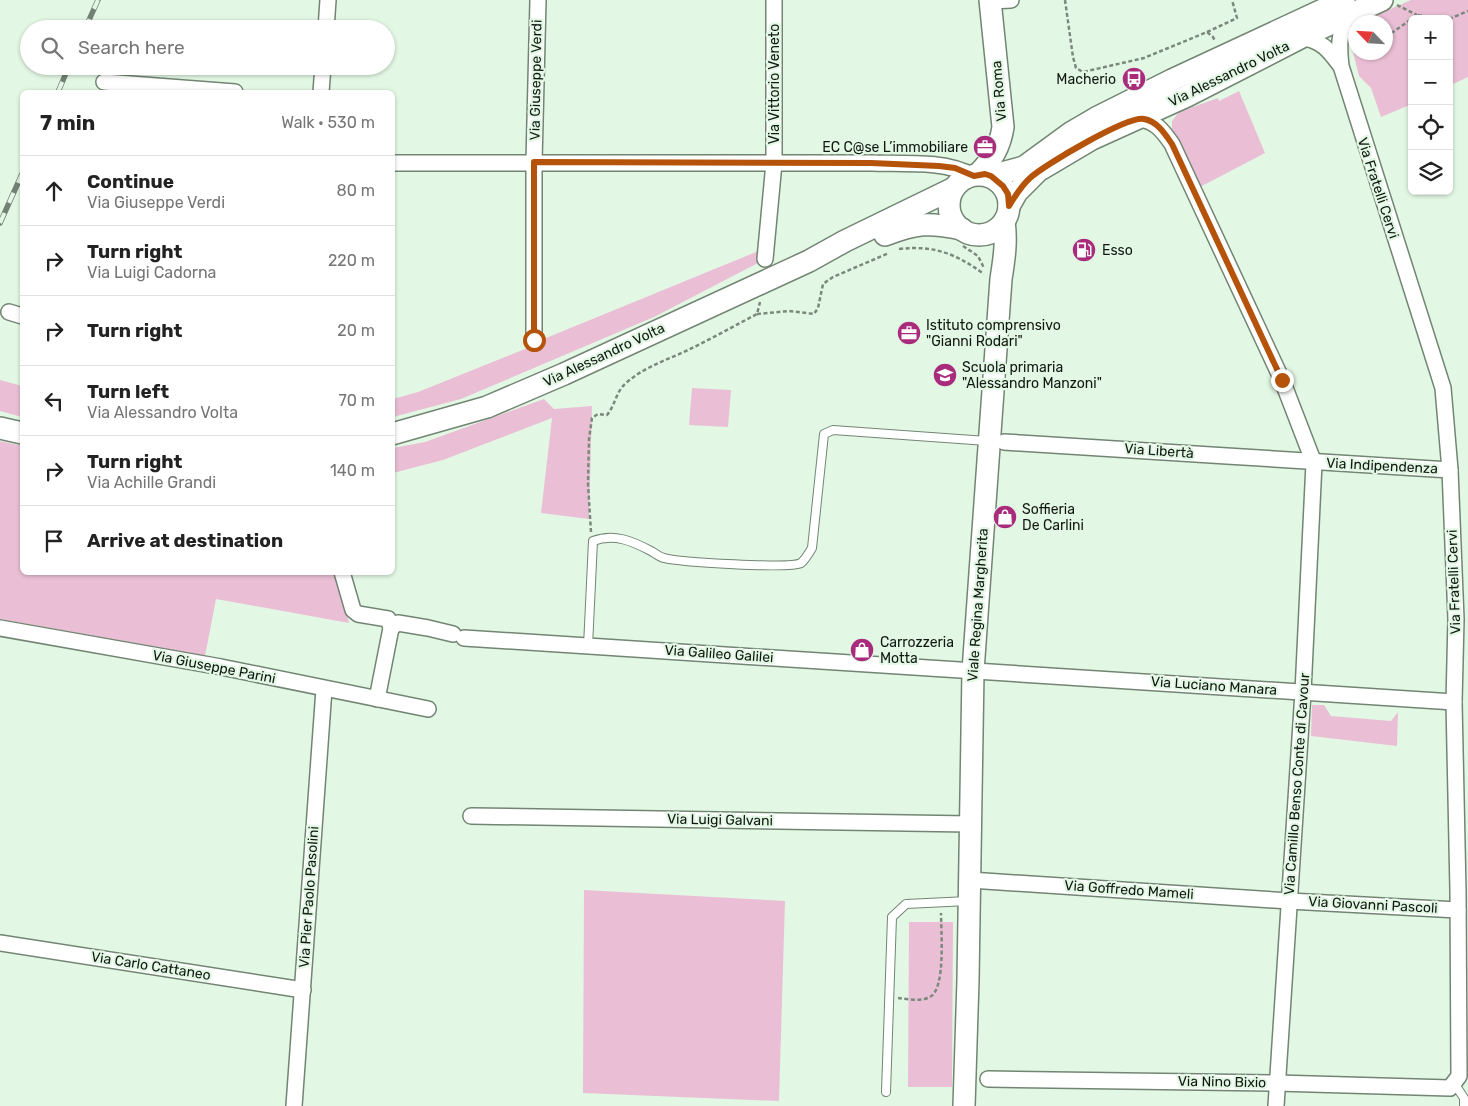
<!DOCTYPE html>
<meta charset="utf-8">
<style>
:root{--surface:#fff;--page:#f6f6f6;--text:#222;--muted:#767676;--line:#e0e0e0}
body{margin:0;font-family:Rubik,sans-serif;background:var(--page);color:var(--text)}
.controls{position:absolute;right:15px;top:15px;display:grid;overflow:hidden;border-radius:8px;box-shadow:0 1px 4px #0004}
.controls button{width:45px;height:45px;display:grid;place-items:center;padding:0;border:0;border-bottom:1px solid var(--line);background:var(--surface);color:var(--text);font:25px sans-serif}
.compass{position:absolute;left:1348px;top:15px;width:45px;height:45px;border-radius:50%;background:var(--surface);box-shadow:0 1px 4px #0004;rotate:295deg}
.stop{position:absolute;width:15px;height:15px;margin:-11px;border:4px solid #b45309;border-radius:50%;background:#fff}
.stop.end{background:#b45309;border-color:#fff;box-shadow:0 1px 5px #0008}
.list{margin:0;padding:0;list-style:none}
h2{display:flex;justify-content:space-between;align-items:center;height:65px;margin:0;padding:0 20px;font-size:21px}
h2 small{font-size:16px;font-weight:400;color:var(--muted)}
.list li{display:grid;grid-template-columns:32px 1fr auto;gap:15px;align-items:center;box-sizing:border-box;height:70px;padding:0 20px;border-top:1px solid var(--line)}
.list b{display:block;font-size:19px;white-space:nowrap}
.list p{margin:0;font-size:16px;white-space:nowrap;color:var(--muted)}
.list em{font-size:16px;font-style:normal;color:var(--muted)}
.icon{flex:none;width:28px;height:28px;fill:none;stroke:currentColor;stroke-width:2;stroke-linecap:round;stroke-linejoin:round}
.map{position:relative;flex:none;width:1468px;height:1106px;overflow:hidden}
.search{position:absolute;background:var(--surface);box-shadow:0 1px 4px #0004;left:20px;top:20px;width:375px;height:55px;display:flex;align-items:center;gap:12px;box-sizing:border-box;padding:0 18px;border-radius:28px;color:var(--muted);font-size:19px}
.panel{position:absolute;background:var(--surface);box-shadow:0 1px 4px #0004;left:20px;top:90px;width:375px;height:485px;border-radius:8px}
.map>svg:first-child{display:block}
</style>
<div class="map">
<svg width="1468" height="1106" viewBox="0 0 1468 1106">
<rect width="100%" height="100%" fill="#e3f8e4"/>
<g fill="#eabfd5">
<polygon points="1411,0 1468,0 1468,77 1449,86 1449,19 1412,19 1412,104 1381,117 1371,88 1359,76 1350,40 1355,31 1356,52 1386,52 1386,22 1361,22"/>
<polygon points="1239,91 1265,153 1200,187 1172,129 1172,121 1179,112 1218,98 1219,101"/>
<polygon points="761,250 758,263 654,317 461,399 393,417 393,399 418,392 525,349 546,338"/>
<polygon points="0,380 22,386 22,417 0,411"/>
<polygon points="692,388 731,390 728,427 689,425"/>
<polygon points="544,399 554,409 592,406 589,519 541,513 552,418 443,460 393,473 393,448 425,442"/>
<polygon points="0,441 22,446 22,572 338,573 349,623 216,599 205,656 0,619"/>
<polygon points="1312,705 1324,705 1331,716 1391,721 1398,712 1397,746 1311,736"/>
<polygon points="584,890 785,901 779,1101 583,1093"/>
<polygon points="909,922 953,922 952,1087 908,1087"/>
</g>
<g fill="none" stroke-linecap="round" stroke-linejoin="round">
<g stroke="#728573" stroke-width="10">
<g id="lane">
<path d="M 588,646 L 593,541 C 614,533 632,541 651,551 C 655,553 659,557 664,558 C 679,562 790,569 801,563 C 805,560 809,553 812,548 L 824,434 L 833,430 L 987,441"/>
<polyline points="1454,1083 1464,1098 1464,1106"/>
<polyline points="886,1092 892,917 906,904 968,901"/>
</g>
</g>
<g stroke="#728573" stroke-width="18">
<g id="street">
<polyline points="991,1 1011,0"/>
<polyline points="326,29 328,0"/>
<path d="M 1302,37 C 1323,42 1328,49 1340,65"/>
<polyline points="104,82 235,92"/>
<polyline points="321,92 323,66"/>
<path d="M 1138,119 C 1155,120 1163,131 1172,144 L 1282,380 L 1314,463 L 1303,692 L 1276,1106"/>
<path d="M 392,163 L 871,163 C 903,164 945,160 973,176"/>
<polyline points="765,259 774,163 774,0"/>
<polyline points="9,312 22,316"/>
<polyline points="534,340 534,162 538,0"/>
<path d="M 1004,442 C 1153,450 1301,462 1450,470"/>
<polyline points="342,572 353,610 358,614 388,619 391,628 377,699"/>
<polyline points="0,628 221,667 428,709"/>
<polyline points="391,628 398,623 428,628 453,634"/>
<polyline points="464,638 1454,702"/>
<polyline points="471,816 970,824"/>
<polyline points="970,880 1289,901 1458,910"/>
<polyline points="0,943 303,990"/>
<path d="M 988,1079 L 1277,1083 L 1450,1088 L 1459,1076 L 1458,891 L 1454,702 L 1456,619 L 1450,470 L 1443,388 L 1341,66 C 1339,48 1338,33 1348,16"/>
<polyline points="294,1106 324,689"/>
</g>
</g>
<g stroke="#728573" stroke-width="24">
<g id="secondary">
<path d="M 978,174 C 992,160 1000,147 1003,127 L 990,0"/>
<circle cx="979" cy="205" r="30"/>
<polyline points="991,176 1024,167 1072,132 1096,118 1172,80 1344,0"/>
<polyline points="1009,206 1017,192 1038,171 1092,139 1187,96 1302,37 1382,0"/>
<path d="M 885,235 C 917,223 928,222 962,229"/>
<polyline points="0,428 22,433"/>
<polyline points="392,434 487,407 564,374 809,261 845,241 952,189"/>
<path d="M 964,1106 L 968,980 L 973,671 L 1001,279 C 1004,260 1007,241 1004,222"/>
</g>
</g>
<g stroke="#7b897c" stroke-width="2.5" stroke-dasharray="4 2.5" stroke-linecap="butt">
<polyline points="1065,0 1073,57 1076,68 1083,72 1144,58 1207,32 1213,37 1215,41"/>
<polyline points="1397,5 1417,15"/>
<polyline points="1449,19 1468,11"/>
<polyline points="1207,32 1237,18 1232,0"/>
<polyline points="1386,37 1417,15 1442,19"/>
<polyline points="963,246 978,256 984,268"/>
<path d="M 899,249 C 935,245 956,254 984,274"/>
<polyline points="757,314 789,311 814,314 818,308 823,284 833,277 889,253"/>
<path d="M 591,532 L 588,484 L 589,439 L 592,418 L 598,414 L 607,415 C 616,404 615,393 626,383 C 644,367 667,360 688,350 C 711,339 734,326 757,314 L 760,302"/>
<path d="M 898,998 C 908,999 920,1002 930,997 C 946,989 941,930 941,913"/>
</g>
<use href="#lane" stroke="#fff" stroke-width="8"/>
<use href="#street" stroke="#fff" stroke-width="15"/>
<use href="#secondary" stroke="#fff" stroke-width="21"/>
<g stroke="#738174" stroke-width="5.5">
<g id="rail">
<polyline points="85,29 98,0"/>
<polyline points="58,92 69,66"/>
<polyline points="0,223 22,174"/>
</g>
</g>
<use href="#rail" stroke="#e3f8e4" stroke-width="4" stroke-dasharray="11" stroke-linecap="butt"/>
</g>
<g fill="none" stroke-linecap="round" stroke-linejoin="round">
<path stroke="#b45309" stroke-width="6" d="M 534,340 L 534,162 L 871,163 L 939,166 L 955,168 L 974,176 L 985,174 L 991,176 L 1003,186 L 1008,194 L 1009,206 C 1015,196 1021,186 1030,178 C 1044,165 1127,116 1144,119 C 1157,121 1165,134 1172,144 L 1282,380"/>
</g>
<defs>
<g id="bus-disc" transform="scale(1.25)"><circle r="9.5" fill="#a92c7c" stroke="#e3f8e4"/><path d="M-5-6H5V4H4V6H2V4H-2V6H-4V4H-5ZM-3.5-4V0h7V-4ZM-3.5 1.2v1.5H-2V1.2ZM2 1.2v1.5H3.5V1.2Z" fill="#fff"/></g>
<g id="office-disc" transform="scale(1.25)"><circle r="9.5" fill="#a92c7c" stroke="#e3f8e4"/><path d="M-6-3h4V-5.5h4V-3h4V5H-6ZM-1-4.5V-3h2v-1.5ZM-6 0V1H6V0Z" fill="#fff"/></g>
<g id="fuel-disc" transform="scale(1.25)"><circle r="9.5" fill="#a92c7c" stroke="#e3f8e4"/><path d="M-5.5-6h7V0h2V4h1.3V-2.5L3-4.5l.8-.8L6-3V5H2.5V1h-1V6h-7ZM-4.2-4.7v3.2H.2V-4.7Z" fill="#fff"/></g>
<g id="school-disc" transform="scale(1.25)"><circle r="9.5" fill="#a92c7c" stroke="#e3f8e4"/><path d="M0-5L7-2L0 1L-7-2ZM-4 1L0 2.5L4 1V4Q0 6-4 4Z" fill="#fff"/></g>
<g id="shop-disc" transform="scale(1.25)"><circle r="9.5" fill="#a92c7c" stroke="#e3f8e4"/><path d="M-5-2.5h2.3a2.7 3.5 0 0 1 5.4 0H5L5.5 6h-11ZM-1.5-2.5h3a1.5 2.3 0 0 0-3 0Z" fill="#fff"/></g>
</defs>
<g fill-rule="evenodd">
<use href="#bus-disc" x="1134" y="79"/>
<use href="#office-disc" x="985" y="147"/>
<use href="#fuel-disc" x="1084" y="250"/>
<use href="#office-disc" x="909" y="333"/>
<use href="#school-disc" x="945" y="375"/>
<use href="#shop-disc" x="1005" y="517"/>
<use href="#shop-disc" x="862" y="650"/>
</g>
<g text-anchor="middle" dominant-baseline="central" stroke-width="4.5" stroke-linejoin="round" paint-order="stroke">
<g font-size="14" fill="#111811" stroke="#e3f8e4">
<text transform="translate(1229 74) rotate(-26)">Via Alessandro Volta</text>
<text transform="translate(536 80) rotate(-89)">Via Giuseppe Verdi</text>
<text transform="translate(774 84) rotate(-90)">Via Vittorio Veneto</text>
<text transform="translate(999 91) rotate(-95)">Via Roma</text>
<text transform="translate(1378 188) rotate(72)">Via Fratelli Cervi</text>
<text transform="translate(604 355) rotate(-25)">Via Alessandro Volta</text>
<text transform="translate(1159 451) rotate(4)">Via Libertà</text>
<text transform="translate(1382 466) rotate(3)">Via Indipendenza</text>
<text transform="translate(1454 582) rotate(-92)">Via Fratelli Cervi</text>
<text transform="translate(978 605) rotate(-86)">Viale Regina Margherita</text>
<text transform="translate(719 654) rotate(4)">Via Galileo Galilei</text>
<text transform="translate(214 667) rotate(11)">Via Giuseppe Parini</text>
<text transform="translate(1214 686) rotate(4)">Via Luciano Manara</text>
<text transform="translate(1297 784) rotate(-86)">Via Camillo Benso Conte di Cavour</text>
<text transform="translate(720 820) rotate(1)">Via Luigi Galvani</text>
<text transform="translate(1129 890) rotate(4)">Via Goffredo Mameli</text>
<text transform="translate(309 897) rotate(-86)">Via Pier Paolo Pasolini</text>
<text transform="translate(1373 905) rotate(3)">Via Giovanni Pascoli</text>
<text transform="translate(151 966) rotate(9)">Via Carlo Cattaneo</text>
<text transform="translate(1222 1082) rotate(1)">Via Nino Bixio</text>
</g>
<g font-size="14" fill="#111811" stroke="#e3f8e4" text-anchor="start">
<text x="1116" y="79" text-anchor="end">Macherio</text>
<text x="968" y="147" text-anchor="end">EC C@se L’immobiliare</text>
<text x="1102" y="250">Esso</text>
<text x="926" y="325">Istituto comprensivo<tspan x="926" dy="16">"Gianni Rodari"</tspan></text>
<text x="962" y="367">Scuola primaria<tspan x="962" dy="16">"Alessandro Manzoni"</tspan></text>
<text x="1022" y="509">Soffieria<tspan x="1022" dy="16">De Carlini</tspan></text>
<text x="880" y="642">Carrozzeria<tspan x="880" dy="16">Motta</tspan></text>
</g>
</g>
</svg>
<div class="controls">
<button>+</button>
<button>−</button>
<button><svg class="icon" aria-label="locate" viewBox="0 0 24 24"><circle cx="12" cy="12" r="6"/><path d="M12 2v4M12 18v4M2 12h4M18 12h4"/></svg></button>
<button><svg class="icon" aria-label="layers" viewBox="0 0 24 24"><path d="M12 4l9 5-9 5-9-5zM3 14l9 5 9-5"/></svg></button>
</div>
<svg class="compass" viewBox="-18 -18 36 36"><path d="M0-13l5 13h-10z" fill="#e53935"/><path d="M0 13l5-13h-10z" fill="#767676"/></svg>
<div class="stop" style="left:534px;top:340px"></div>
<div class="stop end" style="left:1282px;top:380px"></div>
<div class="search"><svg class="icon" aria-label="search" viewBox="0 0 24 24"><circle cx="10" cy="10" r="6"/><path d="M15 15l6 6"/></svg>Search here</div>
<section class="panel">
<h2>7 min<small>Walk · 530 m</small></h2>
<ul class="list">
<li><svg class="icon" aria-label="ahead" viewBox="0 0 24 24"><path d="M12 20V5M6 11l6-6 6 6"/></svg><div><b>Continue</b><p>Via Giuseppe Verdi</p></div><em>80 m</em></li>
<li><svg class="icon" aria-label="right" viewBox="0 0 24 24"><path d="M7 20v-9h11M14 6l5 5-5 5"/></svg><div><b>Turn right</b><p>Via Luigi Cadorna</p></div><em>220 m</em></li>
<li><svg class="icon" aria-label="right" viewBox="0 0 24 24"><path d="M7 20v-9h11M14 6l5 5-5 5"/></svg><div><b>Turn right</b></div><em>20 m</em></li>
<li><svg class="icon" aria-label="left" viewBox="0 0 24 24"><path d="M17 20v-9H6M10 6l-5 5 5 5"/></svg><div><b>Turn left</b><p>Via Alessandro Volta</p></div><em>70 m</em></li>
<li><svg class="icon" aria-label="right" viewBox="0 0 24 24"><path d="M7 20v-9h11M14 6l5 5-5 5"/></svg><div><b>Turn right</b><p>Via Achille Grandi</p></div><em>140 m</em></li>
<li><svg class="icon" aria-label="arrive" viewBox="0 0 24 24"><path d="M6 21V4h12l-3 4 3 4H6"/></svg><div><b>Arrive at destination</b></div></li>
</ul>
</section>
</div>
